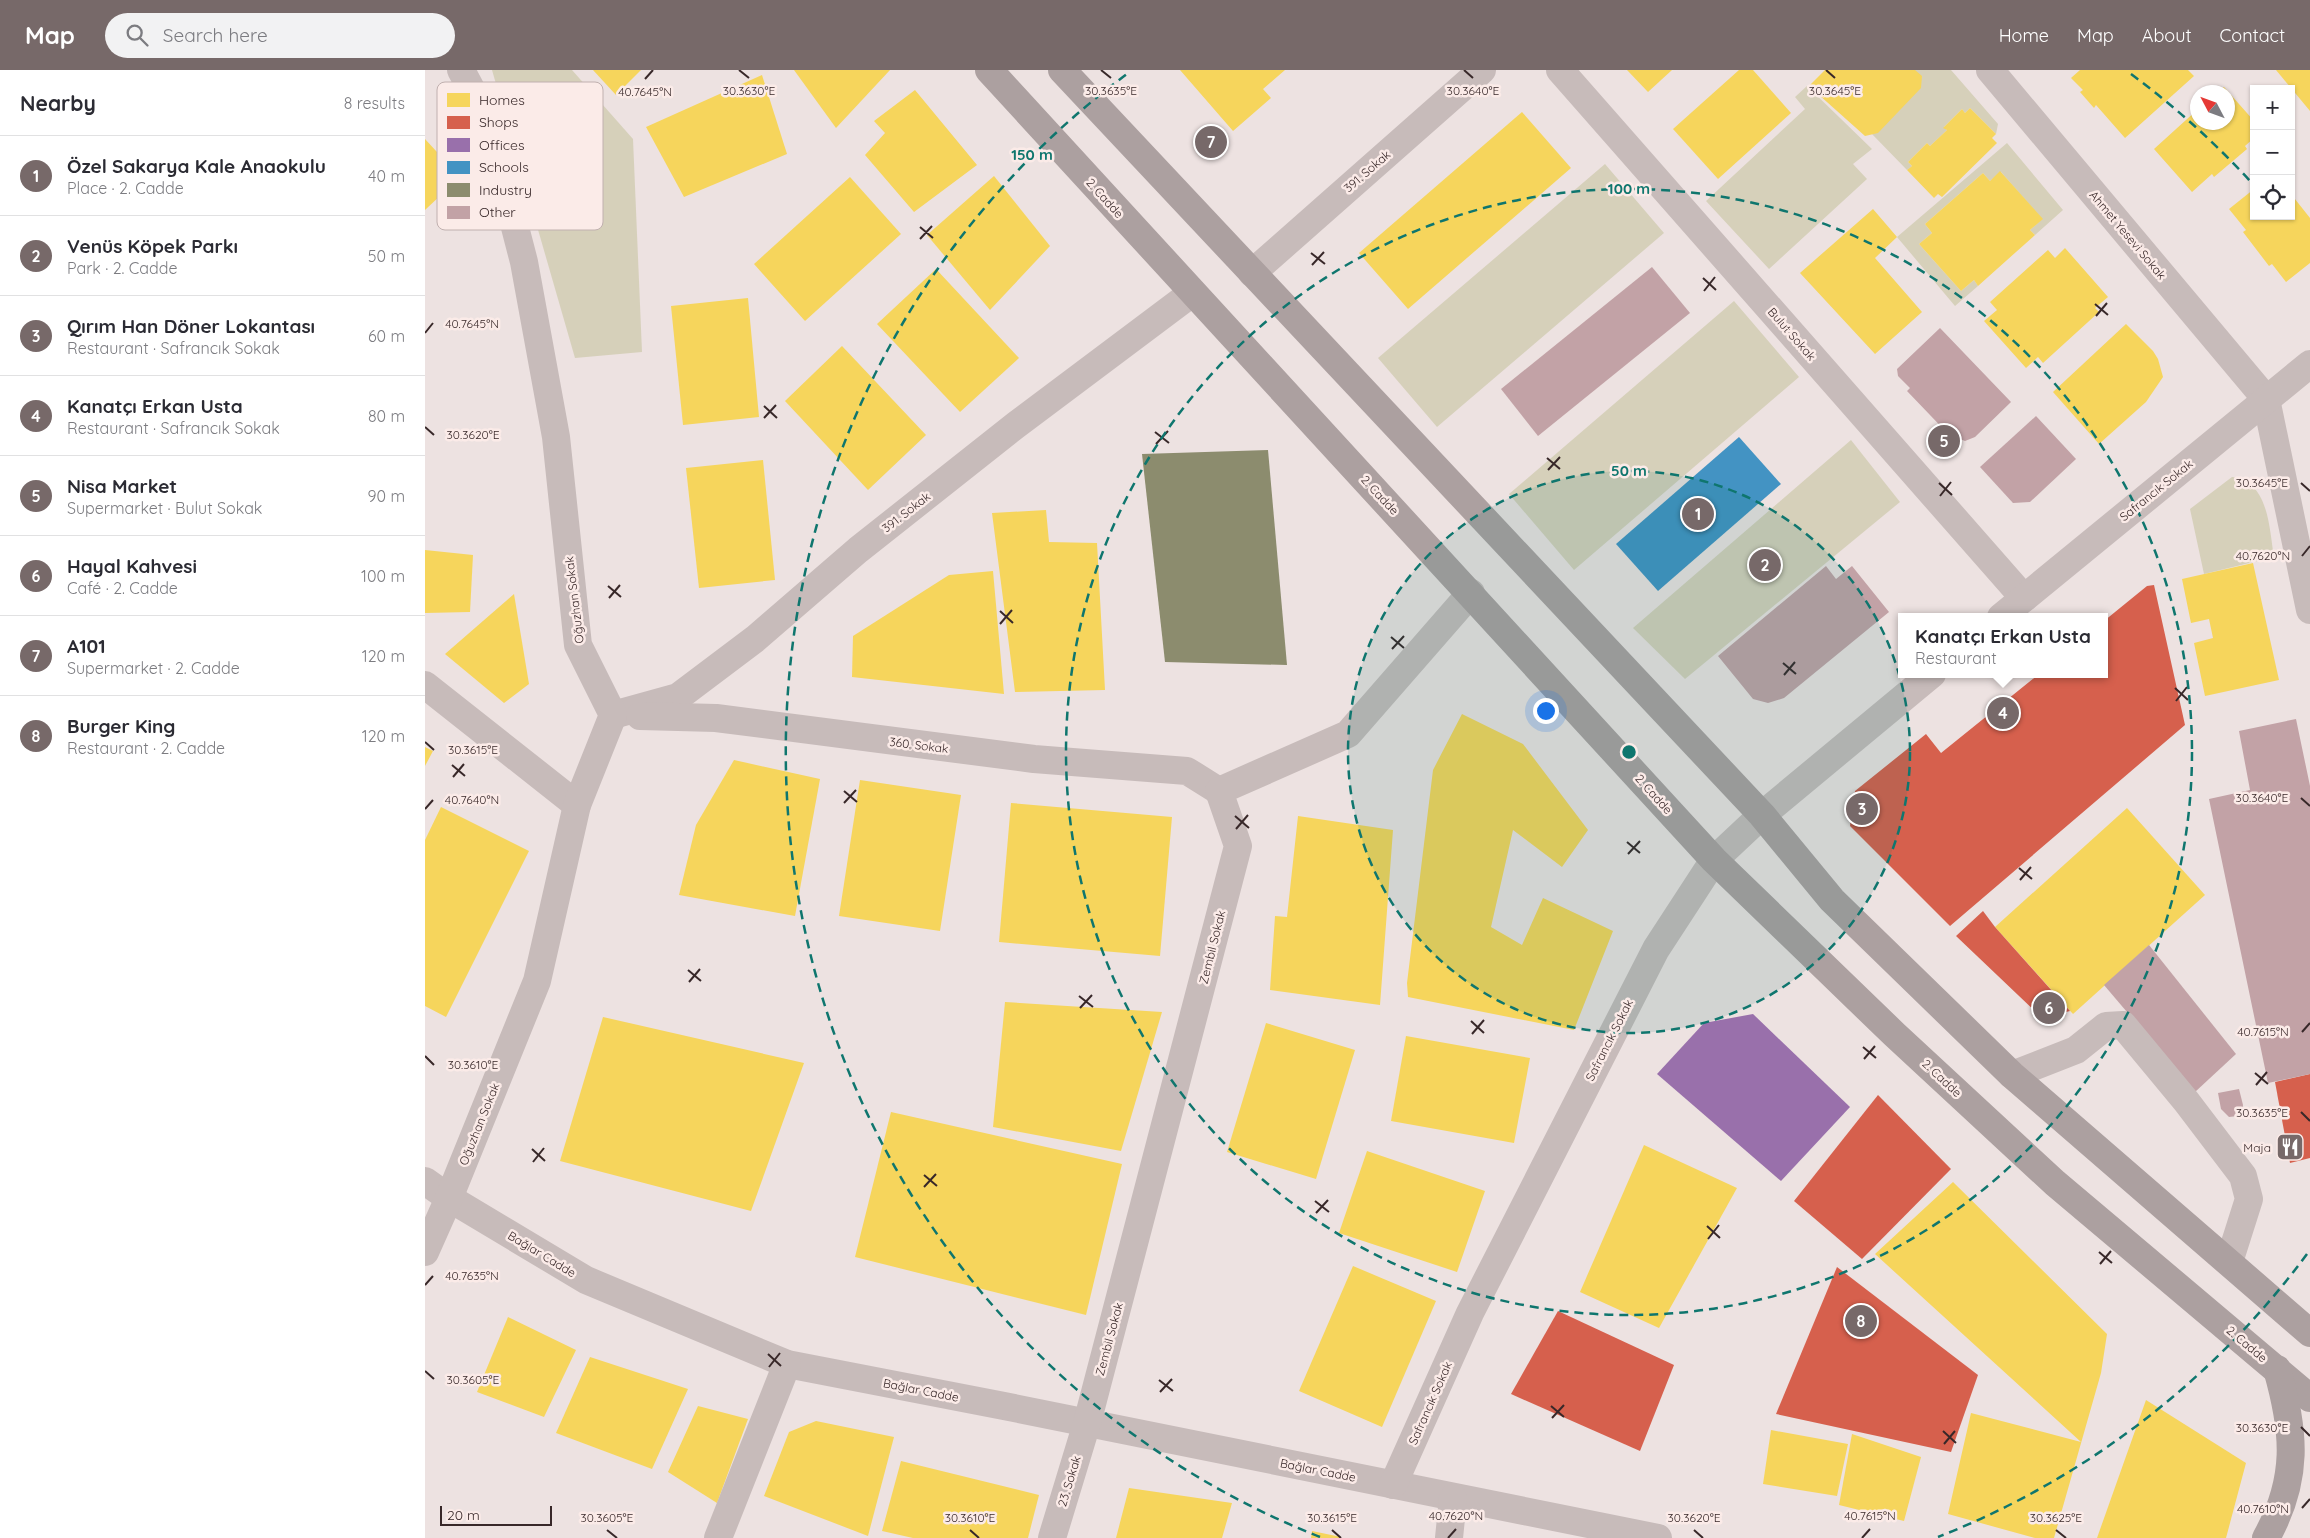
<!DOCTYPE html>
<meta charset="utf-8">
<style>
:root{--surface:#fff;--page:#f2f2f3;--text:#2b2b33;--muted:#7c7c81;--line:#e1e1e2;--accent:#776969}
body{margin:0;font-family:Quicksand,sans-serif;background:var(--page);color:var(--text)}
.controls{position:absolute;right:15px;top:15px;display:grid;overflow:hidden;border-radius:0px;box-shadow:0 1px 4px #0004}
.controls button{width:45px;height:45px;display:grid;place-items:center;padding:0;border:0;border-bottom:1px solid var(--line);background:var(--surface);color:var(--text);font:25px sans-serif}
.compass{position:absolute;left:1765px;top:15px;width:45px;height:45px;border-radius:50%;background:var(--surface);box-shadow:0 1px 4px #0004;rotate:311deg}
.scale{position:absolute;left:15px;bottom:12px;width:112px;box-sizing:border-box;padding-left:5px;border:2px solid #382829;border-top:0;font-size:14px;line-height:18px;white-space:nowrap;color:#382829;-webkit-text-stroke:4px #fbebe8;paint-order:stroke}
.you{position:absolute;left:1120px;top:640px;width:18px;height:18px;margin:-12px;border:4px solid #fff;border-radius:50%;background:#1a73e8;box-shadow:0 0 0 8px #1a73e833}
.badge{display:grid;place-items:center;width:32px;height:32px;border-radius:50%;background:var(--accent);color:#fff;font-size:16px;font-weight:700}
.pin{position:absolute;translate:-50% -50%;border:2px solid #fff;box-shadow:0 1px 5px #0006}
.popup{position:absolute;left:1473px;top:543px;width:210px;height:65px;box-sizing:border-box;display:grid;place-content:center;border-radius:0px;background:var(--surface);filter:drop-shadow(0 1px 4px #0005);font-size:16px;white-space:nowrap;color:var(--muted)}
.popup b{font-size:19px;color:var(--text)}
.popup::after{content:'';position:absolute;left:50%;top:100%;margin-left:-10px;border:10px solid transparent;border-top-color:var(--surface)}
.list{margin:0;padding:0;list-style:none}
h2{display:flex;justify-content:space-between;align-items:center;height:65px;margin:0;padding:0 20px;font-size:21px}
h2 small{font-size:16px;font-weight:400;color:var(--muted)}
.list li{display:grid;grid-template-columns:32px 1fr auto;gap:15px;align-items:center;box-sizing:border-box;height:80px;padding:0 20px;border-top:1px solid var(--line)}
.list b{display:block;font-size:19px;white-space:nowrap}
.list p{margin:0;font-size:16px;white-space:nowrap;color:var(--muted)}
.list em{font-size:16px;font-style:normal;color:var(--muted)}
.icon{flex:none;width:28px;height:28px;fill:none;stroke:currentColor;stroke-width:2;stroke-linecap:round;stroke-linejoin:round}
.map{position:relative;flex:none;width:1885px;height:1468px;overflow:hidden}
header{display:flex;align-items:center;gap:30px;box-sizing:border-box;height:70px;padding:0 25px;background:var(--accent);color:#fff}
header strong{font-size:24px}
nav{display:flex;gap:28px;margin-inline-start:auto;font-size:18px}
.search{width:350px;height:45px;background:var(--page);display:flex;align-items:center;gap:12px;box-sizing:border-box;padding:0 18px;border-radius:28px;color:var(--muted);font-size:19px}
main{display:flex}
aside{flex:1;background:var(--surface)}
.map>svg:first-child{display:block}
</style>
<header>
<strong>Map</strong>
<div class="search"><svg class="icon" aria-label="search" viewBox="0 0 24 24"><circle cx="10" cy="10" r="6"/><path d="M15 15l6 6"/></svg>Search here</div>
<nav><a>Home</a><a>Map</a><a>About</a><a>Contact</a></nav>
</header>
<main>
<aside>
<h2>Nearby<small>8 results</small></h2>
<ul class="list">
<li><span class="badge">1</span><div><b>Özel Sakarya Kale Anaokulu</b><p>Place · 2. Cadde</p></div><em>40 m</em></li>
<li><span class="badge">2</span><div><b>Venüs Köpek Parkı</b><p>Park · 2. Cadde</p></div><em>50 m</em></li>
<li><span class="badge">3</span><div><b>Qırım Han Döner Lokantası</b><p>Restaurant · Safrancık Sokak</p></div><em>60 m</em></li>
<li><span class="badge">4</span><div><b>Kanatçı Erkan Usta</b><p>Restaurant · Safrancık Sokak</p></div><em>80 m</em></li>
<li><span class="badge">5</span><div><b>Nisa Market</b><p>Supermarket · Bulut Sokak</p></div><em>90 m</em></li>
<li><span class="badge">6</span><div><b>Hayal Kahvesi</b><p>Café · 2. Cadde</p></div><em>100 m</em></li>
<li><span class="badge">7</span><div><b>A101</b><p>Supermarket · 2. Cadde</p></div><em>120 m</em></li>
<li><span class="badge">8</span><div><b>Burger King</b><p>Restaurant · 2. Cadde</p></div><em>120 m</em></li>
</ul>
</aside>
<div class="map">
<svg width="1885" height="1468" viewBox="0 0 1885 1468">
<rect width="100%" height="100%" fill="#ede2e1"/>
<g fill="#d6d0ba">
<polygon points="67,0 147,0 208,69 217,282 150,288"/>
<polygon points="1490,0 1526,0 1573,54 1571,64 1545,38 1540,43 1537,39 1519,57 1522,60 1505,76 1502,73 1483,92 1487,96 1482,100 1447,64"/>
<polygon points="1382,16 1447,79 1428,94 1442,109 1344,199 1281,131 1380,39 1370,27"/>
<polygon points="1582,73 1638,140 1610,165 1605,160 1617,149 1576,102 1565,111 1558,103 1500,154 1507,163 1494,174 1536,221 1549,210 1553,216 1530,236 1472,167"/>
<polygon points="1180,94 1239,163 1012,357 953,288"/>
<polygon points="1309,231 1374,307 1149,500 1084,424"/>
<polygon points="1426,370 1475,432 1260,609 1208,558"/>
<path d="M 1807,407 C 1844,411 1844,458 1849,487 L 1779,504 L 1765,439 Z"/>
</g>
<g fill="#f6d55c">
<polygon points="168,0 216,0 191,25"/>
<polygon points="369,0 465,0 411,58"/>
<polygon points="755,0 860,0 838,19 846,28 808,61"/>
<polygon points="1202,0 1247,0 1223,22"/>
<polygon points="1314,0 1328,0 1366,43 1293,109 1248,59"/>
<polygon points="1400,0 1490,0 1497,6 1496,18 1453,63 1440,66 1384,16"/>
<polygon points="1655,0 1763,0 1769,6 1700,68 1671,35 1669,38 1655,22 1658,20 1646,8"/>
<polygon points="1851,0 1885,0 1885,41"/>
<polygon points="337,5 362,84 259,127 221,57"/>
<polygon points="1799,17 1829,51 1829,68 1820,76 1822,79 1789,107 1787,104 1767,122 1729,79 1772,40 1772,52 1802,52 1802,22 1792,22"/>
<polygon points="490,20 552,95 489,142 440,85 460,63 449,51"/>
<polygon points="1545,38 1571,64 1567,68 1572,73 1517,127 1513,124 1509,128 1482,100 1487,96 1483,92 1502,73 1505,76 1522,60 1518,58 1537,39 1540,43"/>
<polygon points="1097,42 1146,98 983,239 934,183"/>
<polygon points="0,69 35,107 0,140"/>
<polygon points="1575,101 1618,149 1605,160 1610,165 1553,216 1549,210 1536,221 1494,174 1507,163 1500,154 1558,103 1565,111"/>
<polygon points="569,106 625,176 565,240 502,165"/>
<polygon points="425,107 476,164 380,251 329,194"/>
<polygon points="1829,119 1829,146 1866,146 1866,124 1885,148 1885,193 1861,212 1847,194 1844,196 1818,162 1821,160 1804,139"/>
<polygon points="1448,139 1472,167 1450,188 1497,242 1450,284 1375,203"/>
<polygon points="1640,178 1683,227 1670,238 1674,242 1618,293 1613,287 1601,298 1559,251 1572,240 1565,232 1623,180 1630,188"/>
<polygon points="511,199 594,288 535,342 452,254"/>
<polygon points="323,228 334,347 258,355 246,236"/>
<polygon points="1701,254 1728,281 1733,289 1738,307 1721,332 1674,374 1628,322"/>
<polygon points="417,276 501,365 443,420 360,331"/>
<polygon points="338,390 350,510 274,518 261,398"/>
<polygon points="621,440 624,472 672,473 680,620 590,622 567,443"/>
<polygon points="0,480 48,485 45,542 0,543"/>
<polygon points="1828,493 1854,610 1780,626 1769,573 1788,568 1784,549 1766,553 1757,509"/>
<polygon points="568,501 579,624 427,607 428,566 524,505"/>
<polygon points="89,524 104,614 79,633 20,584"/>
<polygon points="1037,644 1098,674 1163,760 1137,797 1088,760 1066,857 1097,875 1118,828 1188,861 1149,960 983,927 982,913 1008,700"/>
<polygon points="0,677 8,681 0,696"/>
<polygon points="309,690 395,709 370,846 254,825 271,755"/>
<polygon points="435,710 536,725 515,861 414,846"/>
<polygon points="586,733 747,747 735,886 574,872"/>
<polygon points="16,737 104,781 21,947 0,936 0,770"/>
<polygon points="1702,738 1780,825 1648,944 1570,857"/>
<polygon points="873,746 968,760 955,935 845,920 850,846 862,847"/>
<polygon points="580,932 737,942 696,1081 568,1057"/>
<polygon points="178,947 379,993 326,1141 135,1091"/>
<polygon points="841,953 930,980 891,1109 802,1082"/>
<polygon points="981,966 1105,988 1089,1073 966,1051"/>
<polygon points="466,1042 697,1094 661,1245 430,1187"/>
<polygon points="1219,1075 1312,1118 1234,1258 1155,1222"/>
<polygon points="942,1081 1060,1121 1032,1202 914,1163"/>
<polygon points="1528,1112 1682,1264 1676,1303 1629,1468 1610,1468 1523,1444 1546,1343 1656,1372 1450,1184"/>
<polygon points="928,1196 1011,1231 957,1357 874,1321"/>
<polygon points="83,1247 151,1280 119,1347 52,1322"/>
<polygon points="165,1287 263,1319 227,1399 131,1363"/>
<polygon points="1721,1330 1821,1393 1801,1468 1672,1468"/>
<polygon points="273,1336 323,1349 292,1433 243,1402"/>
<polygon points="391,1351 469,1367 443,1466 339,1426 364,1362"/>
<polygon points="1346,1360 1423,1374 1412,1426 1338,1414"/>
<polygon points="1427,1364 1496,1387 1479,1451 1414,1435"/>
<polygon points="476,1391 614,1425 603,1468 488,1468 457,1461"/>
<polygon points="704,1418 807,1433 797,1468 691,1468"/>
<polygon points="887,1461 916,1467 916,1468 886,1468"/>
</g>
<g fill="#d6604d">
<polygon points="1729,515 1760,655 1525,856 1425,756 1430,721 1501,664 1516,683 1614,604 1679,604 1679,551 1722,516"/>
<polygon points="1558,841 1570,857 1645,941 1617,948 1531,866"/>
<polygon points="1885,1004 1885,1088 1865,1093 1850,1012"/>
<polygon points="1453,1025 1526,1099 1437,1189 1369,1131"/>
<polygon points="1412,1197 1553,1305 1526,1382 1351,1344"/>
<polygon points="1133,1241 1249,1295 1215,1381 1086,1324"/>
</g>
<polygon fill="#9970ab" points="1328,944 1425,1037 1356,1111 1232,1004 1279,953"/>
<polygon fill="#4393c3" points="1314,367 1356,414 1233,521 1191,474"/>
<polygon fill="#8c8c6e" points="843,380 862,595 740,592 717,384"/>
<g fill="#c2a2a6">
<polygon points="1227,197 1265,243 1113,366 1076,319"/>
<polygon points="1515,258 1586,332 1550,367 1540,371 1530,367 1528,369 1482,321 1485,318 1473,306 1472,299"/>
<polygon points="1611,346 1651,389 1605,432 1588,433 1555,397"/>
<polygon points="1401,496 1411,509 1427,496 1464,542 1359,628 1343,633 1328,629 1293,586"/>
<polygon points="1871,649 1885,716 1885,1004 1843,1013 1784,729 1825,720 1814,661"/>
<polygon points="1724,875 1811,984 1770,1022 1679,915"/>
<polygon points="1814,1019 1818,1035 1817,1042 1813,1046 1804,1047 1796,1039 1793,1023"/>
</g>
<g fill="none" stroke-linecap="round" stroke-linejoin="round">
<g stroke="#c7bbba" stroke-width="28">
<polyline points="1135,0 1599,528"/>
<polyline points="1565,0 1841,329 1885,540"/>
<polyline points="827,203 1057,0"/>
<polyline points="1576,547 1885,294"/>
<polyline points="0,615 152,735"/>
<polyline points="188,645 253,627 330,569 433,480 591,355 767,223"/>
<polyline points="215,646 291,648 609,689 762,701 794,721"/>
<polyline points="1587,1005 1651,980 1681,956 1698,955 1761,1031 1818,1106 1824,1129 1804,1192"/>
<polyline points="0,1111 24,1128 161,1210 362,1294 579,1336 1233,1468"/>
<polyline points="0,1182 24,1128 112,911 152,735 188,645 153,575 131,367 99,192 62,49 36,0"/>
<polyline points="968,1415 1045,1243 1231,879 1289,790 1337,745 1507,604"/>
<polyline points="293,1468 362,1294"/>
<polyline points="627,1468 662,1353 813,776 794,721 923,664 1046,523"/>
<polyline points="1024,1468 1028,1428"/>
</g>
<g stroke="#aca0a0" stroke-width="28">
<polyline points="564,0 1289,790 1469,964 1630,1113 1885,1328"/>
<polyline points="637,0 1337,745 1407,830 1587,1005 1885,1263"/>
<path d="M 1841,1468 C 1874,1409 1870,1362 1852,1299"/>
</g>
</g>
<path fill="none" stroke="#382829" stroke-width="2" d="M 314,0 L 324,8M 676,0 L 686,8M 1039,0 L 1048,8M 1401,0 L 1410,8M 220,9 L 228,0M 495,157 L 508,168M 495,169 L 507,156M 886,183 L 900,194M 887,195 L 899,182M 1278,208 L 1291,220M 1279,221 L 1290,207M 1670,234 L 1683,245M 1671,246 L 1682,233M 0,263 L 8,253M 339,336 L 352,348M 339,348 L 351,335M 0,357 L 9,365M 730,362 L 744,373M 731,374 L 743,361M 1122,388 L 1135,399M 1123,400 L 1135,387M 1514,413 L 1527,425M 1876,413 L 1885,421M 1515,426 L 1526,412M 1877,486 L 1885,476M 183,516 L 196,527M 184,528 L 195,515M 575,541 L 588,553M 575,554 L 587,540M 966,567 L 979,578M 967,579 L 979,566M 1358,593 L 1371,604M 1359,605 L 1370,592M 1750,618 L 1763,630M 1751,631 L 1762,617M 0,672 L 9,680M 27,695 L 40,706M 28,707 L 39,694M 419,721 L 432,732M 1876,728 L 1885,736M 419,733 L 431,720M 0,739 L 8,730M 810,746 L 824,758M 811,759 L 823,745M 1202,772 L 1215,783M 1203,784 L 1215,771M 1594,798 L 1607,809M 1595,810 L 1606,797M 263,900 L 276,911M 264,912 L 275,899M 654,926 L 668,937M 655,938 L 667,925M 1046,951 L 1059,963M 1877,962 L 1885,953M 1047,964 L 1059,950M 1438,977 L 1451,988M 0,986 L 9,995M 1439,989 L 1450,976M 1830,1003 L 1843,1014M 1831,1015 L 1842,1002M 1876,1042 L 1885,1051M 107,1079 L 120,1091M 108,1092 L 119,1078M 499,1105 L 512,1116M 499,1117 L 511,1104M 890,1131 L 904,1142M 891,1143 L 903,1130M 1282,1156 L 1295,1168M 1283,1169 L 1294,1155M 1674,1182 L 1687,1193M 1675,1194 L 1686,1181M 0,1215 L 8,1206M 343,1284 L 356,1296M 344,1297 L 355,1283M 0,1301 L 9,1309M 734,1310 L 748,1321M 735,1322 L 747,1309M 1126,1336 L 1139,1347M 1127,1348 L 1139,1335M 1876,1357 L 1885,1366M 1518,1361 L 1531,1373M 1519,1374 L 1530,1361M 1877,1438 L 1885,1429M 182,1460 L 192,1468M 545,1460 L 554,1468M 907,1460 L 916,1468M 1269,1460 L 1278,1468M 1631,1460 L 1641,1468M 1023,1468 L 1031,1459M 1437,1468 L 1445,1459"/>
<circle cx="1204" cy="682" r="281" fill="#0f766e" fill-opacity=".12"/>
<g fill="none" stroke="#0f766e" stroke-width="2.5" stroke-dasharray="9 6">
<circle cx="1204" cy="682" r="281"/>
<circle cx="1204" cy="682" r="563"/>
<path d="M1882 1184A844 844 0 0 1 1513 1467M895 1467A844 844 0 0 1 702 4M1706 4A844 844 0 0 1 1826 112"/>
</g>
<defs>
<g id="restaurant-square" transform="scale(1.4375)"><rect x="-9" y="-9" width="18" height="18" rx="4" fill="#776969" stroke="#fbebe8"/><path d="M-5-6h1v4h1v-4h1v4h1v-4h1v5L-1.5 .5V6h-2V.5L-5-1ZM5-6V6H3V1.5H1.5Q1.5-4 5-6Z" fill="#fff"/></g>
</defs>
<g fill-rule="evenodd">
<use href="#restaurant-square" x="1865" y="1077"/>
</g>
<g text-anchor="middle" dominant-baseline="central" stroke-width="5" stroke-linejoin="round" paint-order="stroke">
<g font-size="12" fill="#382829" stroke="#fbebe8">
<text transform="translate(942 101) rotate(-41)">391. Sokak</text>
<text transform="translate(680 128) rotate(48)">2. Cadde</text>
<text transform="translate(1703 165) rotate(50)">Ahmet Yesevi Sokak</text>
<text transform="translate(1367 264) rotate(49)">Bulut Sokak</text>
<text transform="translate(1731 420) rotate(-39)">Safrancık Sokak</text>
<text transform="translate(955 425) rotate(47)">2. Cadde</text>
<text transform="translate(481 442) rotate(-38)">391. Sokak</text>
<text transform="translate(149 530) rotate(-97)">Oğuzhan Sokak</text>
<text transform="translate(494 675) rotate(7)">360. Sokak</text>
<text transform="translate(1229 724) rotate(48)">2. Cadde</text>
<text transform="translate(787 877) rotate(-76)">Zembil Sokak</text>
<text transform="translate(1184 970) rotate(-63)">Safrancık Sokak</text>
<text transform="translate(1517 1008) rotate(43)">2. Cadde</text>
<text transform="translate(54 1054) rotate(-68)">Oğuzhan Sokak</text>
<text transform="translate(117 1184) rotate(31)">Bağlar Cadde</text>
<text transform="translate(684 1269) rotate(-75)">Zembil Sokak</text>
<text transform="translate(1822 1274) rotate(40)">2. Cadde</text>
<text transform="translate(496 1320) rotate(11)">Bağlar Cadde</text>
<text transform="translate(1005 1333) rotate(-66)">Safrancık Sokak</text>
<text transform="translate(893 1400) rotate(11)">Bağlar Cadde</text>
<text transform="translate(644 1411) rotate(-73)">23. Sokak</text>
</g>
<g font-size="12" fill="#382829" stroke="#fbebe8" text-anchor="end">
<text x="1846" y="1077">Maja</text>
</g>
</g>
<rect x="12" y="12" width="166" height="148" rx="8" fill="#fbebe8" stroke="#c0b0af" stroke-width="1"/>
<rect x="22" y="23" width="23" height="14" fill="#f6d55c"/>
<rect x="22" y="46" width="23" height="13" fill="#d6604d"/>
<rect x="22" y="68" width="23" height="14" fill="#9970ab"/>
<rect x="22" y="91" width="23" height="13" fill="#4393c3"/>
<rect x="22" y="113" width="23" height="14" fill="#8c8c6e"/>
<rect x="22" y="136" width="23" height="13" fill="#c2a2a6"/>
<g font-size="14" fill="#382829">
<text x="54" y="35">Homes</text>
<text x="54" y="57">Shops</text>
<text x="54" y="80">Offices</text>
<text x="54" y="102">Schools</text>
<text x="54" y="125">Industry</text>
<text x="54" y="147">Other</text>
</g>
<g font-size="12" text-anchor="middle" fill="#382829" stroke="#fbebe8" stroke-width="5" stroke-linejoin="round" paint-order="stroke">
<text x="1048" y="25">30.3640°E</text>
<text x="324" y="25">30.3630°E</text>
<text x="686" y="25">30.3635°E</text>
<text x="1410" y="25">30.3645°E</text>
<text x="220" y="26">40.7645°N</text>
<text x="47" y="258">40.7645°N</text>
<text x="48" y="369">30.3620°E</text>
<text x="1837" y="417">30.3645°E</text>
<text x="1838" y="490">40.7620°N</text>
<text x="48" y="684">30.3615°E</text>
<text x="1837" y="732">30.3640°E</text>
<text x="47" y="734">40.7640°N</text>
<text x="1838" y="966">40.7615°N</text>
<text x="48" y="999">30.3610°E</text>
<text x="1837" y="1047">30.3635°E</text>
<text x="47" y="1210">40.7635°N</text>
<text x="48" y="1314">30.3605°E</text>
<text x="1837" y="1362">30.3630°E</text>
<text x="1838" y="1443">40.7610°N</text>
<text x="1031" y="1450">40.7620°N</text>
<text x="1445" y="1450">40.7615°N</text>
<text x="182" y="1452">30.3605°E</text>
<text x="545" y="1452">30.3610°E</text>
<text x="907" y="1452">30.3615°E</text>
<text x="1269" y="1452">30.3620°E</text>
<text x="1631" y="1452">30.3625°E</text>
</g>
<circle cx="1204" cy="682" r="8" fill="#0f766e" stroke="#fbebe8" stroke-width="2.5"/>
<g font-size="15" text-anchor="middle" font-weight="bold" fill="#0f766e" stroke="#fbebe8" stroke-width="5" stroke-linejoin="round" paint-order="stroke">
<text x="607" y="90">150 m</text>
<text x="1204" y="124">100 m</text>
<text x="1204" y="406">50 m</text>
</g>
</svg>
<div class="controls">
<button>+</button>
<button>−</button>
<button><svg class="icon" aria-label="locate" viewBox="0 0 24 24"><circle cx="12" cy="12" r="6"/><path d="M12 2v4M12 18v4M2 12h4M18 12h4"/></svg></button>
</div>
<svg class="compass" viewBox="-18 -18 36 36"><path d="M0-13l5 13h-10z" fill="#e53935"/><path d="M0 13l5-13h-10z" fill="#7c7c81"/></svg>
<div class="scale">20 m</div>
<div class="you"></div>
<div class="pin badge" style="left:1273px;top:444px">1</div>
<div class="pin badge" style="left:1340px;top:495px">2</div>
<div class="pin badge" style="left:1437px;top:739px">3</div>
<div class="pin badge" style="left:1578px;top:643px">4</div>
<div class="popup"><b>Kanatçı Erkan Usta</b>Restaurant</div>
<div class="pin badge" style="left:1519px;top:371px">5</div>
<div class="pin badge" style="left:1624px;top:938px">6</div>
<div class="pin badge" style="left:786px;top:72px">7</div>
<div class="pin badge" style="left:1436px;top:1251px">8</div>
</div>
</main>
